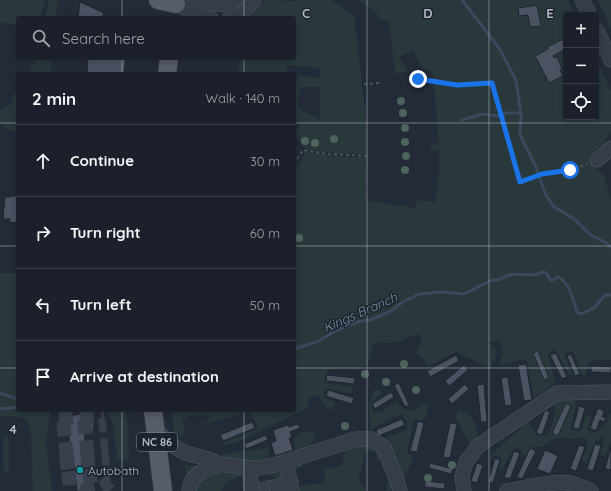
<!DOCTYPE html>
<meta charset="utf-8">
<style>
:root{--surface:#1b202a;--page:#242832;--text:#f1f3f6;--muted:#a0a3a8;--line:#393e47}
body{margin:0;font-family:Quicksand,sans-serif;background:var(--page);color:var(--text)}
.controls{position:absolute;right:12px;top:12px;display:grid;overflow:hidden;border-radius:4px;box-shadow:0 2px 6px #0003}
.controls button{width:36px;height:36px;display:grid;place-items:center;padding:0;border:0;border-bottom:1px solid var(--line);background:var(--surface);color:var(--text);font:20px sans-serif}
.stop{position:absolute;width:12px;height:12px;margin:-9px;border:3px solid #1a73e8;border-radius:50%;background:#fff}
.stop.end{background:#1a73e8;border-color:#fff;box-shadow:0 1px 4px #0008}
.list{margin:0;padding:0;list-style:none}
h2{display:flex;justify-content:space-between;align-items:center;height:52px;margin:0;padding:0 16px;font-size:17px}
h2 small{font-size:13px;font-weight:400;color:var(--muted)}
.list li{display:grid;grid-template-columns:26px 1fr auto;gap:12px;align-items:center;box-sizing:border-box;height:72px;padding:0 16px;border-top:1px solid var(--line)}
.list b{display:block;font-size:15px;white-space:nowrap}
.list em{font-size:13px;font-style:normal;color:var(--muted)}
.icon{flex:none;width:22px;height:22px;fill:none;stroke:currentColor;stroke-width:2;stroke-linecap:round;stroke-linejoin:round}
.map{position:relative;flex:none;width:611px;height:491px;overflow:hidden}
.search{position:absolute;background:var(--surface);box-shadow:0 2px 6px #0003;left:16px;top:16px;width:280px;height:44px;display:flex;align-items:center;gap:10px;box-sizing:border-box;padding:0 14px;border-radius:4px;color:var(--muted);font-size:15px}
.panel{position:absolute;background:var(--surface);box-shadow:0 2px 6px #0003;left:16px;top:72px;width:280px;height:340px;border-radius:4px}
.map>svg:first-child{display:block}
</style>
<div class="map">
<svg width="611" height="491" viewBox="0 0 611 491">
<rect width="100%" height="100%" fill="#242b38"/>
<g fill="#29393b" fill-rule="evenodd">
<polygon points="0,0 45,0 41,18 18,18 18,26 0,22"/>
<polygon points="49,0 58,0 55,18 45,18"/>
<path d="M 265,0 L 293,1 L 302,0 L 332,0 L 354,16 L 367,126 L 367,154 L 340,154 L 306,149 L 303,147 L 296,134 L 294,133 L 294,132 L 297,131 L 299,125 L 294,122 L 294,81 L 297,81 L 298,75 L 320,78 L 320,68 L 288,65 L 286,74 L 238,74 L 240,58 L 294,58 L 294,18 L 252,18 L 252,14 ZM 301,87 L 320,87 L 320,121 L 318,121 L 318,118 C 309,112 303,115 297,105 Z"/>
<path d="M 358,0 L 568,0 L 575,15 L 566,15 L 566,117 L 596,117 L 596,59 L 611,91 L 611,132 L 604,142 L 588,157 L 605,178 L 611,202 L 611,360 L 596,359 L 588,363 L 586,375 L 582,375 L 573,351 L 564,354 L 572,374 L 569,375 L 555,349 L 548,354 L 555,382 L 534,398 L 527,361 L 523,359 L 502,365 L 500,361 L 502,351 L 499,340 L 488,342 L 498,352 L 490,368 L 456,352 L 427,366 L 424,359 L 416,353 L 422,338 L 420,334 C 411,335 404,341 395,342 C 386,344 384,340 374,344 L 367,365 L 355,370 L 347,368 L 327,370 L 324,383 L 353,387 L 352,394 L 328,389 L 325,390 L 324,397 L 335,403 L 333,409 L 329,410 L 318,396 L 313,396 L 309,399 L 308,407 L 301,411 L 235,443 L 225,445 L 224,442 L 255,430 L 258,426 L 251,415 L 246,412 L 206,424 L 211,415 L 189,416 L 182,420 L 185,427 L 183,436 L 174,434 L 172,410 L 294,410 L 294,170 L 302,160 L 304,153 L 306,152 L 345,157 L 368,157 L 366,196 L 369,201 L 415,208 L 417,202 L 419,200 L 435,202 L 439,175 L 439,150 L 431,150 L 430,147 L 431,145 L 439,144 L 433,75 L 429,69 L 424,69 L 422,67 L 413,50 L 399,57 L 405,67 L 407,68 L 406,72 L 395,74 L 389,21 L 380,19 L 376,12 Z"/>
<polygon points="598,0 611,0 611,28"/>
<polygon points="33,58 52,58 50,74 31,74 30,67 36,63"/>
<polygon points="18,93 18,131 8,129 0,123 0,109 11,104 14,94"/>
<path d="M 0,273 L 18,273 L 18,410 L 52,410 L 50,413 L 46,442 L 52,491 L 33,491 L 31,432 C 30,415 14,415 0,417 Z"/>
<path d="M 374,390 L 381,390 L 382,393 L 371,403 L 371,408 L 374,411 L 380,412 L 397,401 C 403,409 406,412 417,410 L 421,404 L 427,404 L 427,416 L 423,420 L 414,420 L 407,452 L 413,458 C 406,472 403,491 385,491 L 386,490 L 394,453 L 383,452 L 379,462 L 377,461 L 376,451 L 366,451 L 359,475 L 360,483 L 367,491 L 294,491 L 294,489 L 304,485 L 323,483 L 325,474 L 322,470 L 342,465 L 345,445 C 371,443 384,440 407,429 L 407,421 L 401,414 L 370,430 L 369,404 Z"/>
<path d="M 566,397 L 575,399 L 576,407 L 570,429 L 581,432 L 586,415 L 591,418 L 588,431 L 595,433 L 605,424 L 611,413 L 611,440 L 606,455 L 600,455 L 605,437 L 596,440 L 586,463 L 582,461 L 588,445 L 586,438 L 567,439 L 564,436 L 549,441 L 542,447 L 531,447 L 523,457 L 521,449 L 515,447 L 501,471 L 499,468 L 501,457 L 496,455 L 490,460 L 489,456 L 529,421 L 536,435 L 545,436 C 555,426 555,414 555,401 Z"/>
<path d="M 105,410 L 125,410 L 128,426 L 129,459 L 123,462 L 117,459 C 115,443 116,422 105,410 Z"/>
<path d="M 459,410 C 472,415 475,420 478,434 L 471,447 L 455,417 Z"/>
<polygon points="300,432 316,432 303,465 282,479 261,473 246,473 225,483 222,491 187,491 185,465 209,466 223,454 267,448 270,452 269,459 279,461 295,451 294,439"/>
<polygon points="4,436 7,436 9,440 9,468 8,471 6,472 3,469"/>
</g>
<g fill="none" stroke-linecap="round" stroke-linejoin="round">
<g stroke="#3b485f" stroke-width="3">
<polyline points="462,0 499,48 516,80 521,113 520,135 535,165 545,193 553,206 574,219 591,235 606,243 611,247"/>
<polyline points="462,120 482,114 497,116 507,113 521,113"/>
<path d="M 294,349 L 319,341 L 335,331 L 357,322 L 370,320 L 391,311 L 404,301 L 420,294 L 441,292 L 464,294 L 492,280 C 499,282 503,277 509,275 C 517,273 524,275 531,275 C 536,275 539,273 544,272 L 547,274 L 551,281 L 558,277 C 570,283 573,300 577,312 L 581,314 L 594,308 L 605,295 L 611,295"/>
<polyline points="0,393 18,399"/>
<polyline points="0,409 18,407"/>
</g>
</g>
<g fill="#4b5261" stroke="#1f252f">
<polygon points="80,2 104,13 102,18 78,18"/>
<polygon points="537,5 541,26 530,27 528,15 519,16 518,8"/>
<polygon points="563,39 566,45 566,49 553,56 554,58 557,57 562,68 560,70 563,76 549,83 535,56 548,49 547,47"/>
<polygon points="88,58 126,58 124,74 87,73"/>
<polygon points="16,194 18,195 18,223 9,222 10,219 3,219 5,197 11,197 11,196 16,196"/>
<polygon points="538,351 549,378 544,380 533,353"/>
<polygon points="556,353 567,377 562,379 550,355"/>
<polygon points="571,354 580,374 575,376 567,356"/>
<polygon points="456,355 459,361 430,377 427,371"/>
<polygon points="526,364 532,400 524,401 518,365"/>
<polygon points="464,365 468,370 449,386 445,381"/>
<polygon points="591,366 611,367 611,373 591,372"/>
<polygon points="327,375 355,378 354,384 326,381"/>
<polygon points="508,377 512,405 505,406 501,378"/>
<polygon points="399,383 409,405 405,407 394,385"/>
<polygon points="465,384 469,389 452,404 448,399"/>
<polygon points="484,384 487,422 481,422 477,385"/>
<polygon points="328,390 354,398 352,404 326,396"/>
<polygon points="391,392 394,397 375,409 372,404"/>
<polygon points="566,403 571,406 558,436 552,433"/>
<polygon points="579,406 585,408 579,429 573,428"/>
<polygon points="598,408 604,411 602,417 606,418 604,422 600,420 596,431 590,428"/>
<polygon points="545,410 550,412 542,435 536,433"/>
<polygon points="92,413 93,420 84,422 84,423 93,422 94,430 84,431 86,447 83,447 88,491 77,491 72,448 70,449 67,416"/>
<polygon points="402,419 405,425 378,436 376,430"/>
<polygon points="418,421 424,423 417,452 410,451"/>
<polygon points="252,422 255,428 223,441 220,435"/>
<polygon points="450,423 457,424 450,458 443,457"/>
<polygon points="298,424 300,428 290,432 292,437 289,438 293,450 275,456 271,443 276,441 273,430 288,425 289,427"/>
<polygon points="266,435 268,440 246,449 244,444"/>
<polygon points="595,444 601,446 593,471 587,469"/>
<polygon points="579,445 585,447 576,471 570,469"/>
<polygon points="611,447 611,470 605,469"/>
<polygon points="530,448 536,451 522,479 517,477"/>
<polygon points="545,450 558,456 550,474 537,469"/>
<polygon points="514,451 520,453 510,479 504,477"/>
<polygon points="495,458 500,460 493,483 488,482"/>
<polygon points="430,463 453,469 451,474 429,468"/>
<polygon points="477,463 483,465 477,483 471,481"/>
<polygon points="425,481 445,483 444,489 425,487"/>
</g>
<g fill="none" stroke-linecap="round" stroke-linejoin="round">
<g stroke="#39404d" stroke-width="14" stroke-dasharray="14 7" stroke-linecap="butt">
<polyline points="59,419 104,415"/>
<polyline points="57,430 106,425"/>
<polyline points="59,450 108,445"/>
<polyline points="60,463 109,458"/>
<polyline points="62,479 110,474"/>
<polyline points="259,489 276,486"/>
<path d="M 81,491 C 92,490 102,491 109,481"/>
</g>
<g stroke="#535863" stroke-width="15">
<g id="minor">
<polyline points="582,0 590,15"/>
<polyline points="176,4 206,2 227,5 235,0"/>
<polyline points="176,4 200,15 211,18"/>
<polyline points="229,18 243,13 254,0"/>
<polyline points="596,29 611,60"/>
<polyline points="597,160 611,148"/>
<polyline points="155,430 175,447 185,453 205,458 220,464 249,468 259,468 275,465 356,439 372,439 384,448 399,486 400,491"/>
<polyline points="286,462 292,491"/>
<polyline points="249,468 252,491"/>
<polyline points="276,486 291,483"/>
<path d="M 189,491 C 190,473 206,470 220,464"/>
<polyline points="464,491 462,476 466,462 478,446 557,393 611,392"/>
<path d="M 507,491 C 525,488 553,480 570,483 C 577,485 584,488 591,491"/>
</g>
</g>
<g stroke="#414651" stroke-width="19">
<g id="major">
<polyline points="158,0 176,4"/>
<polyline points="167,74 169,58"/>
<polyline points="153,410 163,491"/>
</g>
</g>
<g stroke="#465558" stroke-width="2" stroke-dasharray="3 3" stroke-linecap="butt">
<polyline points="418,79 457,85 492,83 520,182 542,174 570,170 587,164"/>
<polyline points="364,84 381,83"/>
<polyline points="294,164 303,150 326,154 370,156"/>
</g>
<use href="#minor" stroke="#373d48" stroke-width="14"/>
<use href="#major" stroke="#565c68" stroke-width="18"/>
</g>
<g fill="#4c645b">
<circle cx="401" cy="101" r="4"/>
<circle cx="403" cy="113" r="4"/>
<circle cx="405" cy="128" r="4"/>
<circle cx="334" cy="139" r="4"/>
<circle cx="305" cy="141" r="4"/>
<circle cx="405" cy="142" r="4"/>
<circle cx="315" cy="143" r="4"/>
<circle cx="406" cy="156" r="4"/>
<circle cx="405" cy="170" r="4"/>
<circle cx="299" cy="238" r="4"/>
<circle cx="404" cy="364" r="4"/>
<circle cx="365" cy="374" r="4"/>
<circle cx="386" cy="382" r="4"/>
<circle cx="416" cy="390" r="4"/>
<circle cx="345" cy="426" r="4"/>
<circle cx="452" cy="465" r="4"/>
<circle cx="428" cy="478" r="4"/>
</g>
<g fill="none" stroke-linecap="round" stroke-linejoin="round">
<polyline stroke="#1a73e8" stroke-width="5" points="418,79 457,85 492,83 520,182 542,174 570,170"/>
</g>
<path fill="none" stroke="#b3b8c4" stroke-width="1" stroke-opacity="0.55" d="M 122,0 L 122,18M 244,0 L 244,18M 367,0 L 367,491M 489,0 L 489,491M 122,58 L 122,74M 244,58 L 244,74M 0,123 L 18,123M 294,123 L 611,123M 0,246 L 18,246M 294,246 L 611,246M 0,368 L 18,368M 294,368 L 611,368M 122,410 L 122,491M 244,410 L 244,491"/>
<circle fill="#0f9aa8" stroke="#1d232d" stroke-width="1.5" cx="80" cy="470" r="4"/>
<g text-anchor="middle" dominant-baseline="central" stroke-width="3" stroke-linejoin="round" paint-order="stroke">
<rect fill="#1d232d" stroke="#868b97" stroke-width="1" x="137" y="433" width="40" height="18" rx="3"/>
<g font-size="11" font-weight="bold" fill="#b3b8c4">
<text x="157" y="442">NC 86</text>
</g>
<g font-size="12" fill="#b3b8c4" stroke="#1d232d" text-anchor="start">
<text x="88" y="470">Autobath</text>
</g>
<g font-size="13" font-style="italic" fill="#7d8eaa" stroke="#1d232d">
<text transform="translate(360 312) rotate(-24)">Kings Branch</text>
</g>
</g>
<g font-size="13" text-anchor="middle" font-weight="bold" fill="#b3b8c4" stroke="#1d232d" stroke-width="3" stroke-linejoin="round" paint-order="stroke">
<text x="306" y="18">C</text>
<text x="428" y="18">D</text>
<text x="550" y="18">E</text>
<text x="13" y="434">4</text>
</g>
</svg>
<div class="controls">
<button>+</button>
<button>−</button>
<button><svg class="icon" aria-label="locate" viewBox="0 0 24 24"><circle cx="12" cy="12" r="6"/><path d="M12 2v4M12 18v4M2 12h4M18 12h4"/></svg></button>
</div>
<div class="stop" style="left:570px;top:170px"></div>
<div class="stop end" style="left:418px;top:79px"></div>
<div class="search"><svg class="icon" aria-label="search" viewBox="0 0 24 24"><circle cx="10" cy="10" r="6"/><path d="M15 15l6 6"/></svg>Search here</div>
<section class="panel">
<h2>2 min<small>Walk · 140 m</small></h2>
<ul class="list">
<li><svg class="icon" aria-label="ahead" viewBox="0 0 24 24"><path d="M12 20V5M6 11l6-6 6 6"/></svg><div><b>Continue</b></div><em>30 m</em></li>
<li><svg class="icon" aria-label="right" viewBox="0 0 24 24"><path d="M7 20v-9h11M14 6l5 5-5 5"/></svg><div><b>Turn right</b></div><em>60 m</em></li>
<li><svg class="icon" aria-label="left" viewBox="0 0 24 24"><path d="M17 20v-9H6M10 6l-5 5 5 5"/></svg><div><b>Turn left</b></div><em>50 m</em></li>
<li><svg class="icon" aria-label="arrive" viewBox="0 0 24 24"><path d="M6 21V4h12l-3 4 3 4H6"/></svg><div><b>Arrive at destination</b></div></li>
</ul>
</section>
</div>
